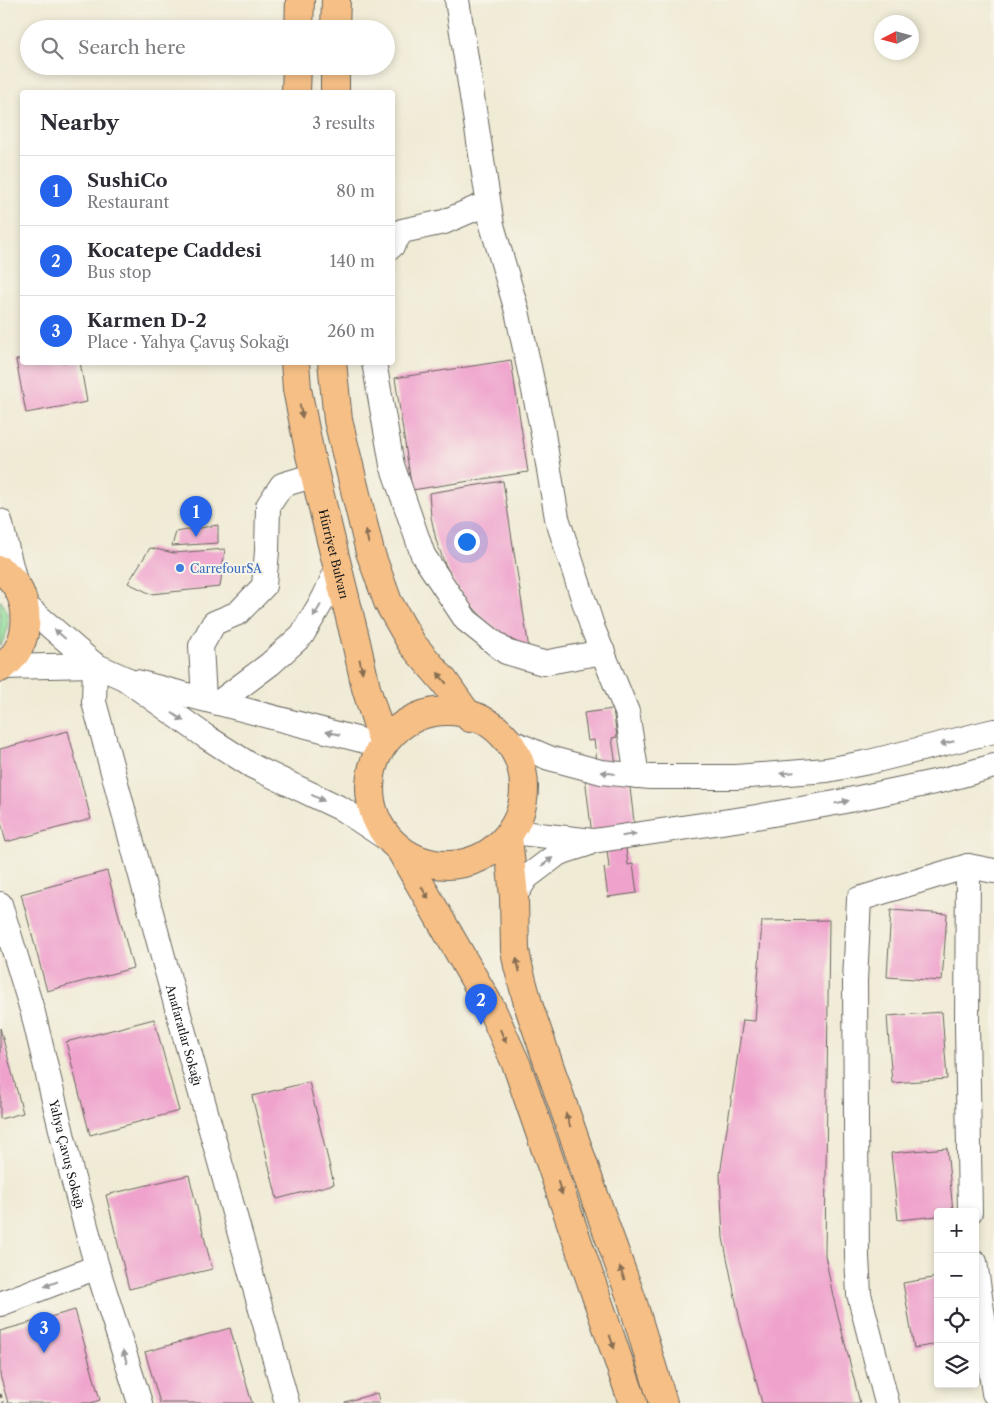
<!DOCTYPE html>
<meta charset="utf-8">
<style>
:root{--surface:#fff;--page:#f2f2f3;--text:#2b2b33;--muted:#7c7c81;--line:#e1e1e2;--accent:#2563eb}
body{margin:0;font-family:"Libre Caslon Text",serif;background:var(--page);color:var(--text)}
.controls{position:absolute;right:15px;bottom:15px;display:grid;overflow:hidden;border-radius:5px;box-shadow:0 2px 8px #0003}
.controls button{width:45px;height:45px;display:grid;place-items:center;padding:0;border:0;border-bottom:1px solid var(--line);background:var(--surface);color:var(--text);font:25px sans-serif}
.compass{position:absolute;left:874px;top:15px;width:45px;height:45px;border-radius:50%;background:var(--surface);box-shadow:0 2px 8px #0003;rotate:264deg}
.you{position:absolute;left:466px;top:541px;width:18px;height:18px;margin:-12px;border:4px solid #fff;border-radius:50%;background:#1a73e8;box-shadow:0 0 0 8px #1a73e833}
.badge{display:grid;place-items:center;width:32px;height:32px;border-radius:50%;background:var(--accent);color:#fff;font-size:16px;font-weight:700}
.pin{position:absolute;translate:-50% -41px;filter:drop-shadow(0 1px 2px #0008)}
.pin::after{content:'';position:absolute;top:26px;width:18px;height:15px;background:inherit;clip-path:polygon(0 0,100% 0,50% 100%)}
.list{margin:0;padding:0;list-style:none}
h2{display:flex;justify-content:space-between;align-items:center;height:65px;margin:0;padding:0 20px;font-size:21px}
h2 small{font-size:16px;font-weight:400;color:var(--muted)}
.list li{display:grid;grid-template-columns:32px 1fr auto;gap:15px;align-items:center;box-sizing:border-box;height:70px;padding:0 20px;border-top:1px solid var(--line)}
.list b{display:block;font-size:19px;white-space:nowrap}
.list p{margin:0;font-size:16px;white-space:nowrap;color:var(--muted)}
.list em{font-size:16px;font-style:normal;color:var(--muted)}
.icon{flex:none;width:28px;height:28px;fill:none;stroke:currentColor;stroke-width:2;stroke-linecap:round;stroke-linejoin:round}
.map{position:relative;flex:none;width:994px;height:1403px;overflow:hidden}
.search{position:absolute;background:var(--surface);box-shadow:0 2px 8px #0003;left:20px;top:20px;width:375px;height:55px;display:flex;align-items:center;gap:12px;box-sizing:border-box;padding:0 18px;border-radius:28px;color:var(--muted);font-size:19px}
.panel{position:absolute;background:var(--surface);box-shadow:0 2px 8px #0003;left:20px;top:90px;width:375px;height:275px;border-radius:5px}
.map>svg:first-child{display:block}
</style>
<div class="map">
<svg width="994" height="1403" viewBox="0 0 994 1403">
<rect width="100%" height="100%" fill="#f7f3e8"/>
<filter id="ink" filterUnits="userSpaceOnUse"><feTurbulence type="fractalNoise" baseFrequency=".02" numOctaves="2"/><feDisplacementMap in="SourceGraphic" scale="10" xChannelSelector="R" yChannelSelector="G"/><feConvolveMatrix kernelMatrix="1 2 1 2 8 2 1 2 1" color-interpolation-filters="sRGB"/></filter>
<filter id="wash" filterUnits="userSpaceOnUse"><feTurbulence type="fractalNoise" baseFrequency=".0096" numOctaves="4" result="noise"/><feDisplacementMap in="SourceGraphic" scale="20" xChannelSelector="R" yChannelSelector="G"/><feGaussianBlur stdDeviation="1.12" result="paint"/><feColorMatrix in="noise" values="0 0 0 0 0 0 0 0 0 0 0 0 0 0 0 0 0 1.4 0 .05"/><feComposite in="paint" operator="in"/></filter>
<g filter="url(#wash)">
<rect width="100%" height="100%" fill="#f0ebd5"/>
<path fill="#8edb99" stroke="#557c5a" d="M 0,600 C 11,613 10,632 0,646 Z"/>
<g id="blocks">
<g fill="#efa2cc">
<polygon points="22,359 22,362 80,362 87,402 26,413 16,360"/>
<polygon points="511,360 528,472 412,490 395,378"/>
<polygon points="503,481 529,649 507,637 487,622 470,604 455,584 444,562 436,540 431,517 429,493"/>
<polygon points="218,525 218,543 172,546 176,532"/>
<polygon points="150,548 174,553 225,549 220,587 151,594 128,583"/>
<polygon points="613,709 617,737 612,738 617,772 628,771 635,830 624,831 628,865 633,864 637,893 608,897 604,868 609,867 605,834 592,835 585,777 599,775 594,740 588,741 584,713"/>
<polygon points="68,731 91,819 6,842 0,819 0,749"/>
<polygon points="107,871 133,968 47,991 21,894"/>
<polygon points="891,910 947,914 942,981 887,977"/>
<polygon points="829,920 825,1255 833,1296 860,1403 762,1403 740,1321 723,1238 720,1175 743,1020 755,1021 762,921"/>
<polygon points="942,1012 947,1079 892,1083 887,1016"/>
<polygon points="154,1019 179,1111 90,1135 66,1042"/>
<polygon points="0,1028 23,1113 0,1119"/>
<polygon points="309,1082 334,1184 277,1199 252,1096"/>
<polygon points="947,1148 953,1212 938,1212 938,1216 898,1220 891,1153"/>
<polygon points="189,1175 212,1269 129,1289 106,1195"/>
<polygon points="938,1277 938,1344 914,1348 903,1283"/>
<polygon points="75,1310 100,1400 91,1403 8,1403 0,1375 0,1331"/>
<polygon points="230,1328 252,1403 160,1403 145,1352"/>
<polygon points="377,1393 380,1403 345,1403 345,1402"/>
</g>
</g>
</g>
<g filter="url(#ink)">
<use href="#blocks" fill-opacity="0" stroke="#66645d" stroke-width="1"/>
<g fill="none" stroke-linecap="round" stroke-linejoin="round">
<g stroke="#66645d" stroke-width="26">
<g id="minor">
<polyline points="457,0 492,225 517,311 542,428 557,518 593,629 627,712 637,776"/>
<polyline points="392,246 402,231 444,222 488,203"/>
<polyline points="374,362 392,465 423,555 466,620 506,652 543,663 603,652"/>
<polyline points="0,521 16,586"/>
<polyline points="24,604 95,665 124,678 205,736 252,766 342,809 386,838"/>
<path id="s1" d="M 95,665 L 94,702 L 169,979 L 287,1403"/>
<polyline points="3,667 95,665"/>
<polyline points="137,682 380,745"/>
<polyline points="204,699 201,646 214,623 238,613 264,586 267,551 268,506 282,485 315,475"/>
<polyline points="218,703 270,664 302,635 324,598 338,567"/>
<polyline points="512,742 549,758 601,772 650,777 736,777 827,770 869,762 994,731"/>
<polyline points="512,832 593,841 756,817 835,803 944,780 994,766"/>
<polyline points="968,866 967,1024 970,1212"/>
<polyline points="514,897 526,878 559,853 587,844"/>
<path id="s2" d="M 0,904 L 33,1013 L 72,1175 L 97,1267 L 140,1403"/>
<polyline points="975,1262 994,1393"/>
<polyline points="0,1304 97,1267"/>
<polyline points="887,1403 859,1294 857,1257 855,981 859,899 968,866 994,871"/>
</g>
</g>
<g stroke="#66645d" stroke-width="30">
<g id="major">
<polyline points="299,29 300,0"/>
<polyline points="335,29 336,0"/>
<polyline points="296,92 297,66"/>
<polyline points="335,92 335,66"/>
<path id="s3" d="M 295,362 L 297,389 L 310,455 L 356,642 L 366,688 L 383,742"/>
<polyline points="332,362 338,420 370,552 388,602 412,644 444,681 470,718"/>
<path d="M 0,570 C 34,590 34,648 0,668"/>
<circle cx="447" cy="788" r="77"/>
<polyline points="508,836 514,897 515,950 518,966 529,1007 593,1192 632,1300 663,1403"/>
<polyline points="401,851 492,1010 517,1066 633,1403"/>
</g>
</g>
<polyline stroke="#66645d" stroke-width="3" stroke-dasharray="4 4" stroke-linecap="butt" points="0,1394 3,1403"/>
<use href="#minor" stroke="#fff" stroke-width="24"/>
<use href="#major" stroke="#f5bf86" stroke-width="28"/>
</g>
<defs><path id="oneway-solid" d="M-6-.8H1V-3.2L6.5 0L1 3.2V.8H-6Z" transform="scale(1.25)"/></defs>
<g fill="#886e51">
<use href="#oneway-solid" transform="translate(301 411) rotate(79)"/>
<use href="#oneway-solid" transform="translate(367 537) rotate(-104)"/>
<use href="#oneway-solid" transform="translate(361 666) rotate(78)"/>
<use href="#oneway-solid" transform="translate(442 678) rotate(-129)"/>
<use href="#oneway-solid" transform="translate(425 893) rotate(60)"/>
<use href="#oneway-solid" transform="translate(518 965) rotate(-103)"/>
<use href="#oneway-solid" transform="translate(503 1036) rotate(66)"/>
<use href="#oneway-solid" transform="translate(568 1120) rotate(-109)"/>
<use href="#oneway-solid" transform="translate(560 1188) rotate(71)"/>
<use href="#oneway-solid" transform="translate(622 1273) rotate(-110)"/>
<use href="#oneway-solid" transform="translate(612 1342) rotate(71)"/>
</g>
<g fill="#999">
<use href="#oneway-solid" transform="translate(317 611) rotate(121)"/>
<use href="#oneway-solid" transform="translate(60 634) rotate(-139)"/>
<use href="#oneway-solid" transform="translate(178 717) rotate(35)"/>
<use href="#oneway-solid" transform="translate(333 733) rotate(-166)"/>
<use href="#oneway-solid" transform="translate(947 743) rotate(166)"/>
<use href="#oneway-solid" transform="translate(608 773) rotate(-172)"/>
<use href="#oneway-solid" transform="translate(787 773) rotate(175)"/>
<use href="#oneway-solid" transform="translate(318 798) rotate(26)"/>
<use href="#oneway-solid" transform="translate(842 802) rotate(-11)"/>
<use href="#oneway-solid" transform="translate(629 835) rotate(-9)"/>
<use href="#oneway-solid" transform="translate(547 862) rotate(-37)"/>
<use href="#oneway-solid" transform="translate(51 1284) rotate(159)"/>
<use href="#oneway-solid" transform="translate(125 1357) rotate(-108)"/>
</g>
</g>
<circle fill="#3f7fe0" stroke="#f7f3e8" stroke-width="2" cx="180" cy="568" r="5"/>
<g text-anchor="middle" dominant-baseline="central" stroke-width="4" stroke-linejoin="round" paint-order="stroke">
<g font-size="12" fill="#1c1c1c" stroke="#f7f3e8">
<text stroke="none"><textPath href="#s3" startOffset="196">Hürriyet Bulvarı</textPath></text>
<text stroke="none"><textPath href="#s1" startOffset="382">Anafaratlar Sokağı</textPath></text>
<text stroke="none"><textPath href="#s2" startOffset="259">Yahya Çavuş Sokağı</textPath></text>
</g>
<g font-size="12" fill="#366cbe" stroke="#f7f3e8" text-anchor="start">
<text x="190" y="568">CarrefourSA</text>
</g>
</g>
</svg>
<div class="controls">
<button>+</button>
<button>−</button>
<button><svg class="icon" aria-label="locate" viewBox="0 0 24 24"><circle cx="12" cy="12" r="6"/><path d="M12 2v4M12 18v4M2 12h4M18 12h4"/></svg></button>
<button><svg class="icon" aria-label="layers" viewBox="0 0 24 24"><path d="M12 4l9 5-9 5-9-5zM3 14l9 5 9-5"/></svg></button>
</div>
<svg class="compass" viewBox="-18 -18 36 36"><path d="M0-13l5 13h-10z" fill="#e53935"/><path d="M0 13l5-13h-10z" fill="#7c7c81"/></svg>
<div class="you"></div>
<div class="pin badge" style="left:196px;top:537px">1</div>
<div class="pin badge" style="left:481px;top:1025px">2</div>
<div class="pin badge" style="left:44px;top:1353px">3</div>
<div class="search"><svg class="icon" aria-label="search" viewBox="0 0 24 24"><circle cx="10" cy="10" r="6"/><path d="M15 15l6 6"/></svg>Search here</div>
<section class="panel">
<h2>Nearby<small>3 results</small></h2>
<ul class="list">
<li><span class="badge">1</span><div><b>SushiCo</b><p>Restaurant</p></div><em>80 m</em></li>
<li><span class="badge">2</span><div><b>Kocatepe Caddesi</b><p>Bus stop</p></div><em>140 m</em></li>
<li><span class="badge">3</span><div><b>Karmen D-2</b><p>Place · Yahya Çavuş Sokağı</p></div><em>260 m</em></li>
</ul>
</section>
</div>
